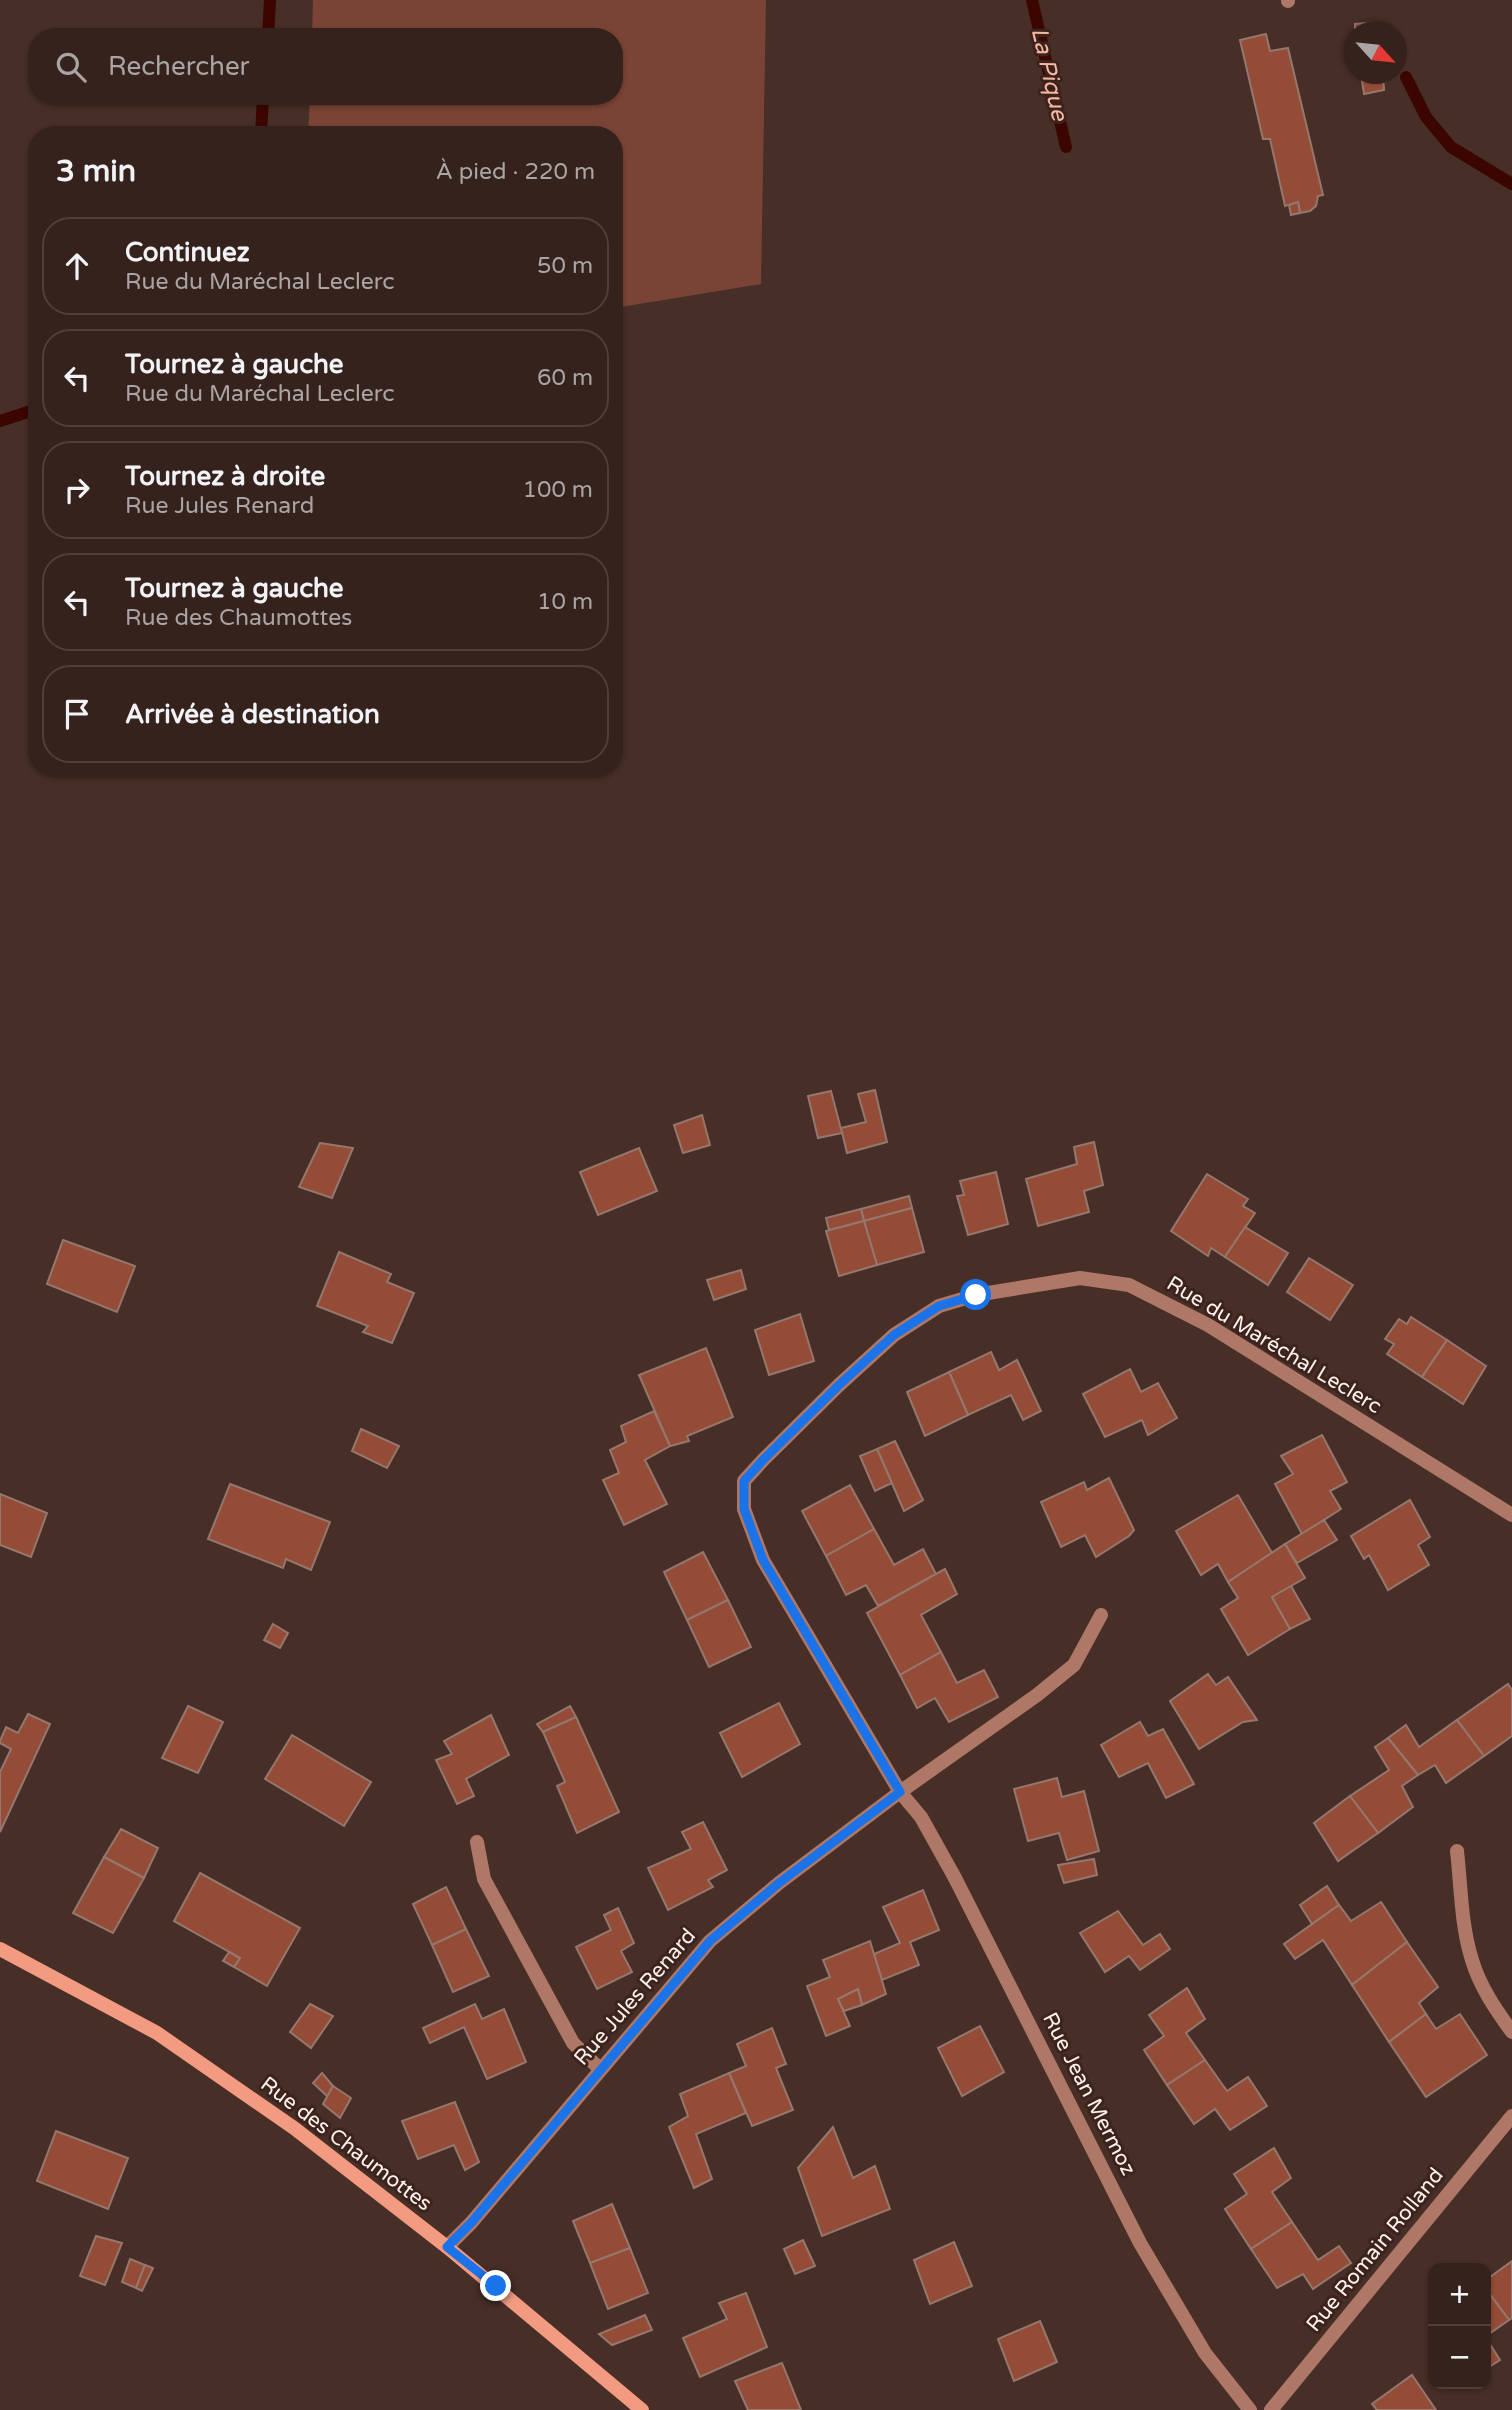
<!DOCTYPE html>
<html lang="fr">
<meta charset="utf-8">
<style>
:root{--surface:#35221d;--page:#3d2a26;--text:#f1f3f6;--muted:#aaa4a4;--line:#4f3f3b}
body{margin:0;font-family:"Varela Round",sans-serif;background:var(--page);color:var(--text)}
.controls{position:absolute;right:21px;bottom:21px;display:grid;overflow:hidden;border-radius:14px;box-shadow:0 2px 5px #0004}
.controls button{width:63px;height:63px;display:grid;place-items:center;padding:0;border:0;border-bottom:2px solid var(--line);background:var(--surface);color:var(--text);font:35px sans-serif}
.compass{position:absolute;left:1344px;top:21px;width:63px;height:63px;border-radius:50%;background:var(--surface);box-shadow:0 2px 5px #0004;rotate:117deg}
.stop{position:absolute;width:21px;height:21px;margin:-16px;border:5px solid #1a73e8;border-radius:50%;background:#fff}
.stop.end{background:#1a73e8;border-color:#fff;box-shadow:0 2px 7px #0008}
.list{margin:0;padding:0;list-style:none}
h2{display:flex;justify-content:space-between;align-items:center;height:91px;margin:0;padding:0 28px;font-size:30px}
h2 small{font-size:23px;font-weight:400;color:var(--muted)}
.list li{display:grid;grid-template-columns:46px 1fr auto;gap:21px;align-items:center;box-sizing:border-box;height:98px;margin:0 14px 14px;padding:0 14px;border:2px solid var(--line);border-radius:28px}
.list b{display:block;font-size:26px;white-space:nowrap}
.list p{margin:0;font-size:23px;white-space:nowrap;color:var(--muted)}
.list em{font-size:23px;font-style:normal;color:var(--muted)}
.icon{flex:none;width:38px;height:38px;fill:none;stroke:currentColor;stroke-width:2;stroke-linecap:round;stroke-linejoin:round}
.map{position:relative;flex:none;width:1512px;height:2410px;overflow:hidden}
.search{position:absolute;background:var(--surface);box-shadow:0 2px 5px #0004;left:28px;top:28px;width:595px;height:77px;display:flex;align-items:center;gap:18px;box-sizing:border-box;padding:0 24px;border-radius:28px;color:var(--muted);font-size:26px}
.panel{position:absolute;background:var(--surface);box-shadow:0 2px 5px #0004;left:28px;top:126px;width:595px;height:651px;border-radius:28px}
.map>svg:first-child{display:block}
</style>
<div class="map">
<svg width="1512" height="2410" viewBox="0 0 1512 2410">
<rect width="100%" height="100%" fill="#472e27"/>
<polygon fill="#794435" points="313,0 766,0 761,284 621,307 614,336 614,135 308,135 310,96 614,96 614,37 312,37"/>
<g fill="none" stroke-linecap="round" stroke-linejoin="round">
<g stroke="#3b0600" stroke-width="12">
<polyline points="1032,0 1066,147"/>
<polyline points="268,37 270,0"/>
<polyline points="1406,77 1426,117 1451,147 1512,184"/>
<polyline points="261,135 263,96"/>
<polyline points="0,421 37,409"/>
</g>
</g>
<g fill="#954c36" stroke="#94776e" stroke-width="2">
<polygon points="1377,22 1378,32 1355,32 1355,24"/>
<polygon points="1266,34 1270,51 1288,48 1323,195 1318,196 1316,206 1310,211 1300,213 1298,202 1285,206 1270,139 1263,139 1240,40"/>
<polygon points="1361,74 1383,74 1384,90 1364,94"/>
<polygon points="1298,202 1300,213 1291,215 1289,205"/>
<polygon points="875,1090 887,1142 847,1153 841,1128 866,1122 858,1094"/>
<polygon points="831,1091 842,1133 818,1138 808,1096"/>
<polygon points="702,1115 710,1145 683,1153 674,1125"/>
<polygon points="1094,1142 1103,1185 1084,1191 1089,1212 1038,1226 1026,1179 1077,1164 1074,1147"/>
<polygon points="320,1143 353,1148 332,1198 299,1187"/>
<polygon points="639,1148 657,1191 598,1215 580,1172"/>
<polygon points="996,1172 1008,1224 968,1235 957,1196 964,1195 960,1181"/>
<polygon points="1207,1174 1248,1199 1243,1206 1255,1213 1225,1257 1211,1248 1208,1256 1171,1231"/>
<polygon points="909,1196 912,1208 864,1221 861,1209"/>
<polygon points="912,1208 924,1252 877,1265 864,1221"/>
<polygon points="861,1209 864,1221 829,1230 826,1218"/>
<polygon points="864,1221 877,1265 839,1276 826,1231"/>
<polygon points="1245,1227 1288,1253 1268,1285 1225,1257"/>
<polygon points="63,1240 135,1266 117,1312 47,1284"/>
<polygon points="339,1252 391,1274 387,1282 414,1293 392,1343 363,1332 368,1326 317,1306"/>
<polygon points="1309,1258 1353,1285 1330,1320 1287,1292"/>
<polygon points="741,1270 746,1289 714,1300 707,1280"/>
<polygon points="800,1314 814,1361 769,1375 755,1330"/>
<polygon points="1411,1317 1447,1340 1422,1377 1387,1354 1394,1344 1385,1339 1399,1319 1407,1324"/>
<polygon points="1447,1340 1486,1366 1463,1404 1422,1377"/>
<polygon points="706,1348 733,1417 687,1436 689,1441 670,1446 639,1375"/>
<polygon points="991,1352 999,1370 1017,1360 1041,1411 1023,1420 1011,1395 968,1415 949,1372"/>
<polygon points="1130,1369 1141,1392 1158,1383 1177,1418 1148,1435 1142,1420 1105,1437 1083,1394"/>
<polygon points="949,1372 968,1415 925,1436 907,1392"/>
<polygon points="654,1411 670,1446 645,1460 667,1504 624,1525 603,1480 619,1473 610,1450 626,1442 621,1426"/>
<polygon points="361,1429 399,1446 387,1468 352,1451"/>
<polygon points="1322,1435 1347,1482 1330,1491 1341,1509 1302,1534 1275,1484 1293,1474 1281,1456"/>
<polygon points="895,1441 923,1500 904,1511 877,1449"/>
<polygon points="877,1449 892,1483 875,1491 860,1456"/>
<polygon points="1109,1478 1134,1530 1129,1536 1096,1557 1085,1535 1061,1547 1041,1502 1084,1482 1087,1490"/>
<polygon points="230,1484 330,1522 311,1570 286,1559 283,1568 208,1539"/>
<polygon points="850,1485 874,1529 826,1556 802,1511"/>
<polygon points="0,1494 47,1513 31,1557 0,1545"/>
<polygon points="1238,1495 1272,1553 1228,1582 1218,1564 1201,1575 1176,1531"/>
<polygon points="1410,1500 1430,1537 1418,1545 1429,1565 1388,1590 1369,1555 1364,1559 1351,1536"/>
<polygon points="1324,1520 1337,1540 1297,1563 1285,1544"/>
<polygon points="874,1529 894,1565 923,1549 936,1574 878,1606 866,1585 846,1595 826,1556"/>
<polygon points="1285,1544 1305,1578 1272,1597 1290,1629 1248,1655 1221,1609 1238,1598 1228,1582"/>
<polygon points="703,1552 728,1600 687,1620 664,1572"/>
<polygon points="945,1569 957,1594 921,1615 941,1652 900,1675 867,1613"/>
<polygon points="1291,1586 1310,1619 1290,1629 1272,1597"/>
<polygon points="728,1600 751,1647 709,1667 687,1620"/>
<polygon points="273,1624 288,1633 280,1648 264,1640"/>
<polygon points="941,1652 957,1683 984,1670 998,1697 949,1722 935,1698 917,1708 900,1675"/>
<polygon points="1208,1674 1216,1685 1228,1677 1257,1720 1243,1722 1199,1749 1170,1701"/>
<polygon points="1508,1684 1512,1690 1512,1736 1484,1756 1457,1720"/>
<polygon points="779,1703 800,1744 742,1777 720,1733"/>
<polygon points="188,1706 223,1722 198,1773 162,1758"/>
<polygon points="570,1706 576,1717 543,1732 537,1724"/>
<polygon points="28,1714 50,1724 0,1832 0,1772 11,1749 0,1743 0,1741 6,1727 18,1733"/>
<polygon points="491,1715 509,1755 466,1779 474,1796 457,1804 436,1760 452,1754 444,1741"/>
<polygon points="576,1717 619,1812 577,1833 557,1786 565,1782 543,1732"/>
<polygon points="1457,1720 1484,1756 1446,1783 1435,1765 1418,1775 1388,1738 1406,1725 1419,1747"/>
<polygon points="1140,1722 1148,1736 1163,1729 1194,1784 1166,1798 1148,1763 1119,1777 1101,1745"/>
<polygon points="292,1735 371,1782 344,1826 265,1779"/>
<polygon points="1388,1738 1418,1775 1402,1786 1413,1807 1378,1833 1350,1796 1389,1770 1375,1747"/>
<polygon points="1057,1778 1062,1797 1084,1791 1099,1851 1067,1860 1059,1833 1028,1841 1014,1789"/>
<polygon points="1350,1796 1378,1833 1338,1861 1314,1823"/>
<polygon points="703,1822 727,1870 708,1880 713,1887 668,1910 648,1868 691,1849 682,1832"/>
<polygon points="121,1829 158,1848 144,1878 104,1857"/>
<polygon points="104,1857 144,1878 113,1933 73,1913"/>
<polygon points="1094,1859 1097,1875 1064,1883 1058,1865"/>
<polygon points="200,1873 300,1928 267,1986 234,1967 240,1958 174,1921"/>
<polygon points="1327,1886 1339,1905 1312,1924 1300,1905"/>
<polygon points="446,1887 466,1929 432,1945 413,1904"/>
<polygon points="923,1890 939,1930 910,1942 919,1965 882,1980 874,1954 900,1943 883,1907"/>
<polygon points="1381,1902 1407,1942 1352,1985 1323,1940 1295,1959 1284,1944 1339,1905 1351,1921"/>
<polygon points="618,1908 634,1943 621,1951 632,1972 597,1989 576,1947 611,1930 604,1915"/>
<polygon points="1118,1911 1143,1945 1160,1934 1170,1949 1140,1970 1129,1956 1105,1972 1080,1933"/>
<polygon points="466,1929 489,1976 453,1992 432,1945"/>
<polygon points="870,1941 886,1994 862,2005 858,1989 838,1999 850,2026 826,2036 807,1986 830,1977 823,1960"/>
<polygon points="1407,1942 1438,1987 1419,2003 1426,2014 1389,2042 1352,1985"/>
<polygon points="229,1952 240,1958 234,1967 223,1961"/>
<polygon points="1187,1988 1205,2019 1186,2033 1205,2060 1167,2085 1144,2050 1164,2036 1149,2015"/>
<polygon points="858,1989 862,2005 844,2011 838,1999"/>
<polygon points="310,2004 333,2016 311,2048 290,2032"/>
<polygon points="475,2004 482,2019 504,2009 526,2062 487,2079 464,2027 430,2043 423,2028"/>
<polygon points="1426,2014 1436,2029 1460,2014 1487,2055 1426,2097 1389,2042"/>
<polygon points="980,2026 1004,2072 962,2096 938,2048"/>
<polygon points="772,2028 786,2064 776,2068 793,2110 752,2126 729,2073 746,2066 737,2044"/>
<polygon points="1205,2060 1227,2091 1248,2077 1267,2106 1230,2130 1215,2109 1194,2124 1167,2085"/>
<polygon points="322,2073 333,2086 328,2097 313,2083"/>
<polygon points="729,2073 746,2113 696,2134 712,2179 694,2188 669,2127 688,2116 680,2094"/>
<polygon points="333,2086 351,2098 340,2118 323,2104"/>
<polygon points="455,2102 479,2162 465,2170 454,2145 418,2159 402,2121"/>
<polygon points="833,2127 853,2178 875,2166 890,2209 822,2236 798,2168"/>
<polygon points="56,2131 128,2158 108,2209 37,2181"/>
<polygon points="1274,2148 1291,2178 1272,2192 1292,2222 1251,2249 1225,2209 1247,2194 1234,2174"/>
<polygon points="612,2204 630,2248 590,2263 573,2221"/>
<polygon points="1292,2222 1318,2260 1339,2246 1351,2263 1313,2289 1303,2274 1277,2288 1251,2249"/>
<polygon points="96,2236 122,2243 105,2285 80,2276"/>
<polygon points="803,2240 815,2266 795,2274 784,2249"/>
<polygon points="954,2242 972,2286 930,2304 914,2260"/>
<polygon points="630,2248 648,2293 608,2309 590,2263"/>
<polygon points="130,2259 145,2265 136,2288 122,2282"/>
<polygon points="1512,2261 1512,2318 1509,2320 1486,2289 1486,2280"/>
<polygon points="145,2265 153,2268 142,2291 136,2288"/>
<polygon points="1486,2289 1509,2320 1486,2336"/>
<polygon points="746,2293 767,2347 700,2377 683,2338 727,2319 719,2303"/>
<polygon points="645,2315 652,2330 612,2345 599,2334"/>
<polygon points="1040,2321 1057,2362 1014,2381 998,2339"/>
<polygon points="1486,2338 1500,2360 1486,2369"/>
<polygon points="782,2363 801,2410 748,2410 735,2381"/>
<polygon points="1412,2375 1436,2410 1377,2410 1372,2404"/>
</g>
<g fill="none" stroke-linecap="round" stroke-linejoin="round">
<polyline stroke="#ae7766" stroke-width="14" points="1288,0 1288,1"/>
<g stroke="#ae7766" stroke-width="14">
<polyline points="477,1842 484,1879 573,2043 600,2069"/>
<path d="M 1457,1851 C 1461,1886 1461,1926 1472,1960 C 1480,1987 1496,2010 1512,2032"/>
<polyline points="447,2247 471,2223 710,1941 779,1883 900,1792 1037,1695 1074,1665 1101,1615"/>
<polyline points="1250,2410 1205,2353 1140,2243 955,1878 921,1817 900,1792 763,1560 744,1509 744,1481 764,1459 839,1385 894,1335 939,1306 976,1295 1080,1278 1129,1285 1208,1325 1512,1515"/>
<polyline points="1271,2410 1512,2116"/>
</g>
<polyline stroke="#f29b80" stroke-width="14" points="0,1949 157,2033 294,2128 447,2247 642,2410"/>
</g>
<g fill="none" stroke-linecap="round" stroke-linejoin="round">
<polyline stroke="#1a73e8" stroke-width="9" points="496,2286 447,2247 471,2223 710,1941 779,1883 900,1792 763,1560 744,1509 744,1481 764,1459 839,1385 894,1335 939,1306 976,1295"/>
</g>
<g text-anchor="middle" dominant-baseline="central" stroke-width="6" stroke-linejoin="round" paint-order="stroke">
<g font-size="21" fill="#fff1ed" stroke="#3c241d">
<text transform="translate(1274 1345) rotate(31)">Rue du Maréchal Leclerc</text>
<text transform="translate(635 1997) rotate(-49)">Rue Jules Renard</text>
<text transform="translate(1089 2094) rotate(63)">Rue Jean Mermoz</text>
<text transform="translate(346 2144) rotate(37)">Rue des Chaumottes</text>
<text transform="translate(1375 2250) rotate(-51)">Rue Romain Rolland</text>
</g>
<g font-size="23" font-style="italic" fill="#f8b7a3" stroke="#3c241d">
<text transform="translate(1049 74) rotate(77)">La Pique</text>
</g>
</g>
</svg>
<div class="controls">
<button>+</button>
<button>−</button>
</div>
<svg class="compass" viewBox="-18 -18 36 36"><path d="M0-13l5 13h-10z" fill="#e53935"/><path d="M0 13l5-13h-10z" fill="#aaa4a4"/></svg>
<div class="stop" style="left:976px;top:1295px"></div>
<div class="stop end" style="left:496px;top:2286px"></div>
<div class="search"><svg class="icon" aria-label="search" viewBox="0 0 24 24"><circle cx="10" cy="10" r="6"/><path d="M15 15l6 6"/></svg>Rechercher</div>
<section class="panel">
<h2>3 min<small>À pied · 220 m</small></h2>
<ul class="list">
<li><svg class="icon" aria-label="ahead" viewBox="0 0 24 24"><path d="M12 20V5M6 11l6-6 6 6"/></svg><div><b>Continuez</b><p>Rue du Maréchal Leclerc</p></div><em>50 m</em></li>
<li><svg class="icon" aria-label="left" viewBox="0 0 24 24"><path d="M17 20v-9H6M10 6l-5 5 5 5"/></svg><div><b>Tournez à gauche</b><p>Rue du Maréchal Leclerc</p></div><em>60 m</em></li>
<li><svg class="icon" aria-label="right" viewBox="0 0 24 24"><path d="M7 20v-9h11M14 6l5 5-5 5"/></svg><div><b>Tournez à droite</b><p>Rue Jules Renard</p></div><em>100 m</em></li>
<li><svg class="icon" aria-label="left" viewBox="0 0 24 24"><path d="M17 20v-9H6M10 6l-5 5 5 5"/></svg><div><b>Tournez à gauche</b><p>Rue des Chaumottes</p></div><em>10 m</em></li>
<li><svg class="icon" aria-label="arrive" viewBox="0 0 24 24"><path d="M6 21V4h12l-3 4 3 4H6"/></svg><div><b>Arrivée à destination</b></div></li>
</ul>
</section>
</div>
